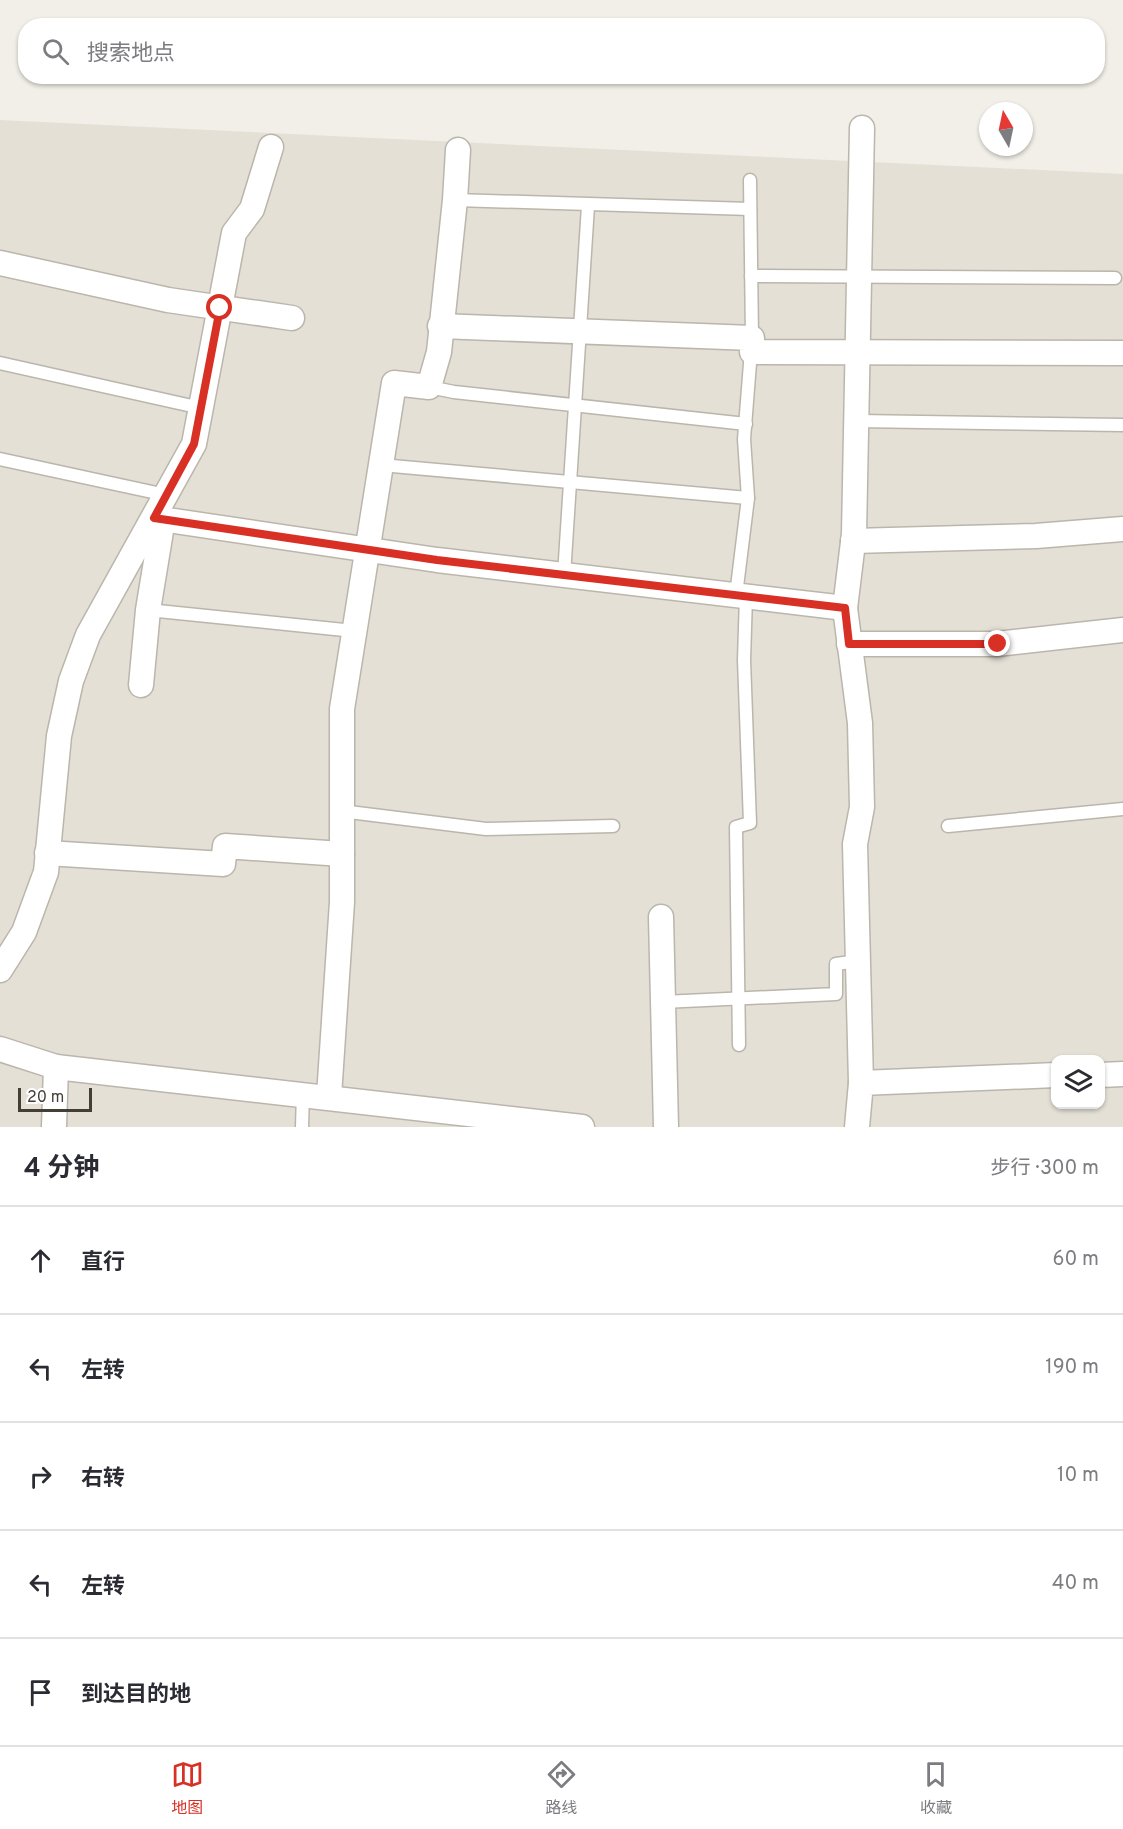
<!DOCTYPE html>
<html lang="zh">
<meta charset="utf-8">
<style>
:root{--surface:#fff;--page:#f2f2f3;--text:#2b2b33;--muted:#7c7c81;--line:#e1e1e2;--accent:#d93025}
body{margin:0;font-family:Overpass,"Noto Sans SC",sans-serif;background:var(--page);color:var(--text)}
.controls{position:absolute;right:18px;bottom:18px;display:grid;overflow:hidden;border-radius:12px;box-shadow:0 2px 4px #0004}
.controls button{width:54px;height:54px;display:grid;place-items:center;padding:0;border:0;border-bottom:2px solid var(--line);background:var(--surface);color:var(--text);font:30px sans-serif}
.compass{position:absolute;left:979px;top:102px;width:54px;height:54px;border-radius:50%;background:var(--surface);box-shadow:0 2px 4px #0004;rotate:351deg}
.scale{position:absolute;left:18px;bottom:15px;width:74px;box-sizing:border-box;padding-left:6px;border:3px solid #433f37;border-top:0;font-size:16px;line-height:21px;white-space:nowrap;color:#433f37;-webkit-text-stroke:4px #fff;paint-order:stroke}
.stop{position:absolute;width:18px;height:18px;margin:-14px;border:4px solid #d93025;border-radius:50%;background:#fff}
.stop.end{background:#d93025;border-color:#fff;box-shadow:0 2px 6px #0008}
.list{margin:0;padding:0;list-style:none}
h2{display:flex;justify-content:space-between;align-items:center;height:78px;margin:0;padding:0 24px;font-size:26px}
h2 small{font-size:20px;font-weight:400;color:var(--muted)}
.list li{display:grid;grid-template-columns:39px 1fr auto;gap:18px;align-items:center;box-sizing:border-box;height:108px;padding:0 24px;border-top:2px solid var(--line)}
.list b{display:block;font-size:22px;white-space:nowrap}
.list em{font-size:20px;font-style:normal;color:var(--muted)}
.icon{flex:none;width:33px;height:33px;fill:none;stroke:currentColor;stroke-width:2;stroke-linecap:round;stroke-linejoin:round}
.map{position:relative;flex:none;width:1123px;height:1127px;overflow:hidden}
.search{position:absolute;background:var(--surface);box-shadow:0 2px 4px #0004;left:18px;right:18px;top:18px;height:66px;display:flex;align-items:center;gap:15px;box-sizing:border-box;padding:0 21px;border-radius:24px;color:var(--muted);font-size:22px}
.sheet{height:618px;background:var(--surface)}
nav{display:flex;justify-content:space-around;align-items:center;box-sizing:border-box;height:84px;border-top:2px solid var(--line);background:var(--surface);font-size:16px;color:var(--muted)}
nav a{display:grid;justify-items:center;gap:3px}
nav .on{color:var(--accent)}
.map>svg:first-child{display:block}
</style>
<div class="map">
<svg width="1123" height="1127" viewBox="0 0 1123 1127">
<rect width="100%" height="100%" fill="#f1efe7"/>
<path fill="#e4e0d6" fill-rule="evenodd" d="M 0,120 L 1123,174 L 1123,1127 L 0,1127 ZM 1056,1060 L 1100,1060 L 1100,1104 L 1056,1104 Z"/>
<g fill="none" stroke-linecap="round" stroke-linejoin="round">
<g stroke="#bbb6ab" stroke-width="15">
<g id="service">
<polyline points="455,200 750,209"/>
<polyline points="751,276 1115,278"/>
<polyline points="0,363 201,408"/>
<polyline points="429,387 454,392 746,424"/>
<polyline points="858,421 1123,425"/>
<polyline points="0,459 166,495"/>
<polyline points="381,465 748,498"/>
<polyline points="564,575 588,206"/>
<polyline points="736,595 748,498 744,439 752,338 750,180"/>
<polyline points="148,610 354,631"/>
<polyline points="341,811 486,829 613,826"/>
<polyline points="948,826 1123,809"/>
<polyline points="663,1002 836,994 836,964 858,961"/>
<polyline points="739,1045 736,827 750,823 744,660 746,596"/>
<polyline points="302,1127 303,1093"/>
</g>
</g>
<g stroke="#bbb6ab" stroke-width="27">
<g id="minor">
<polyline points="0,263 168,300 292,318"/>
<polyline points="440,326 752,338 752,352 1123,353"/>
<polyline points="154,518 437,560 845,608"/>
<polyline points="853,541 1036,536 1123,529"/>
<polyline points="849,644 997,644 1123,630"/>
<polyline points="141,685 148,610 163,519"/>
<polyline points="47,853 223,864 225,846 342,854"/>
<polyline points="661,917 666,1127"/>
<polyline points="0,970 24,932 46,872 59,736 71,681 88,635 194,444 234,233 252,209 271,147"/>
<polyline points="0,1049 56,1067 582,1127"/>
<polyline points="1100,1075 1123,1074"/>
<polyline points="861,1083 855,844 862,807 860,723 845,608 854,534 862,128"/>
<polyline points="329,1096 342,902 342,709 394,383 429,387 439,352 455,200 458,150"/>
<polyline points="54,1127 56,1067"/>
<polyline points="857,1127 861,1083 1056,1075"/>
</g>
</g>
<use href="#service" stroke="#fff" stroke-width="12"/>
<use href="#minor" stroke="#fff" stroke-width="24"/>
</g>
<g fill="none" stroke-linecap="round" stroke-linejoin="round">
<polyline stroke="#d93025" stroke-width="8" points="220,308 194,444 154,518 437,560 845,608 849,644 998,644"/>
</g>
</svg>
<div class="controls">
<button><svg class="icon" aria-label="layers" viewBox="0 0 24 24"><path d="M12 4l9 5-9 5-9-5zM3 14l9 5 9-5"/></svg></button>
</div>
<svg class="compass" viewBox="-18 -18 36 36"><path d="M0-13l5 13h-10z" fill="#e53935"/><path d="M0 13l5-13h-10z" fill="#7c7c81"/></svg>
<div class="scale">20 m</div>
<div class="stop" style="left:220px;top:308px"></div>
<div class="stop end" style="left:998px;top:644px"></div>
<div class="search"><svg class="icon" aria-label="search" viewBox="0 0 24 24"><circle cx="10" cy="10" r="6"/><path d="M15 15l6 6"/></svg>搜索地点</div>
</div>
<section class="sheet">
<h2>4 分钟<small>步行 · 300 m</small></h2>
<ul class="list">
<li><svg class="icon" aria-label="ahead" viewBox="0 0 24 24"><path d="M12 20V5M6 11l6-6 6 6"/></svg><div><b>直行</b></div><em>60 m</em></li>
<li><svg class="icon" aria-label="left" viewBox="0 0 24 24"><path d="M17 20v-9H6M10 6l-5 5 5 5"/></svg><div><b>左转</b></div><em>190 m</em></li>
<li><svg class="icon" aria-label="right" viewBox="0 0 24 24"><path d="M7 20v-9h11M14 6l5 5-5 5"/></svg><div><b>右转</b></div><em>10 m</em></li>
<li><svg class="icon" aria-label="left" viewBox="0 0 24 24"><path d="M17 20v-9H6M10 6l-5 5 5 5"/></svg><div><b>左转</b></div><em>40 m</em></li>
<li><svg class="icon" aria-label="arrive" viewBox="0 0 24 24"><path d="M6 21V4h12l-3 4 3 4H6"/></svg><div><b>到达目的地</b></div></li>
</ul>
</section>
<nav>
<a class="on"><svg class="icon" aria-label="map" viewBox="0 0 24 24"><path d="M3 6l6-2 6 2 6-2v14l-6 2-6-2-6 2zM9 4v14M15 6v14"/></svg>地图</a>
<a><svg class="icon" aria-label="directions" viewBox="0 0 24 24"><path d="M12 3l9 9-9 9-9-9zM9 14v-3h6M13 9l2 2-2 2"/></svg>路线</a>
<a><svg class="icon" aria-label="saved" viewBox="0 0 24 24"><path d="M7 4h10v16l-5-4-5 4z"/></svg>收藏</a>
</nav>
